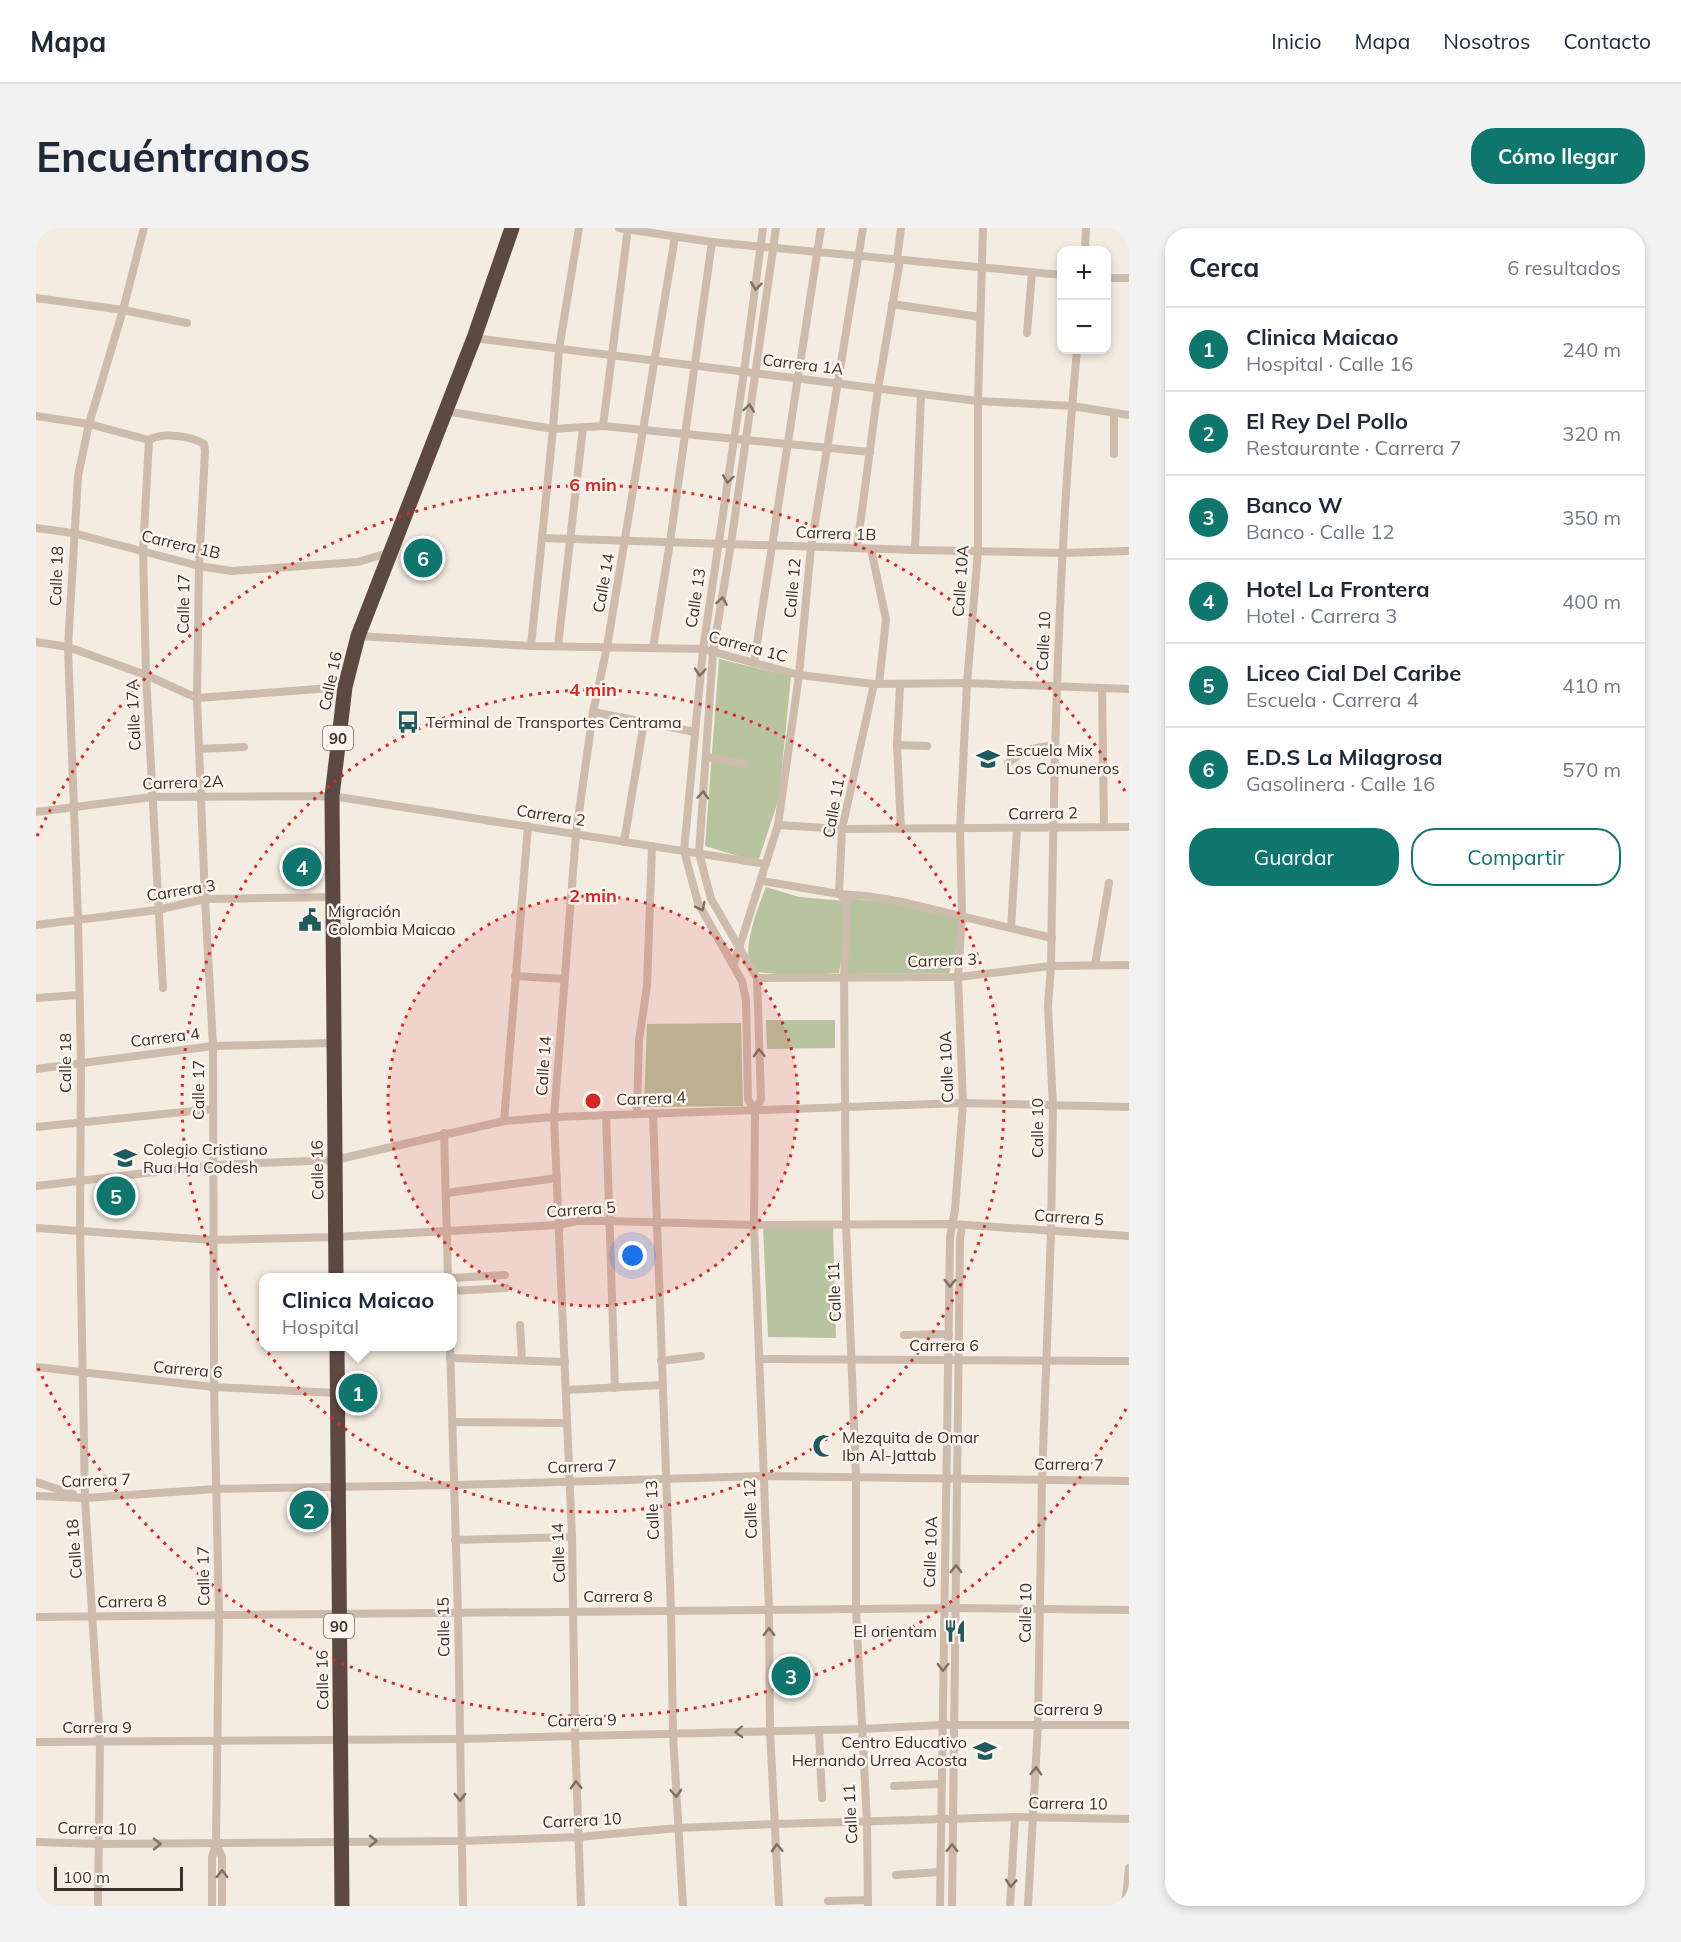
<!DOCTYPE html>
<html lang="es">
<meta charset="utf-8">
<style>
:root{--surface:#fff;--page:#f2f2f3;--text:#1f2937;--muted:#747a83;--line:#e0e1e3;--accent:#0f766e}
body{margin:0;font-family:Mulish,sans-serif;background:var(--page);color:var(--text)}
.controls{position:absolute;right:18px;top:18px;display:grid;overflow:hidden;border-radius:12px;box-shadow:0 3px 9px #0003}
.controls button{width:54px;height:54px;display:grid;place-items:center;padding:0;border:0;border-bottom:2px solid var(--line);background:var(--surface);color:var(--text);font:30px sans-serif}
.scale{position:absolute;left:18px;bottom:15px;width:129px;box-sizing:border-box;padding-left:6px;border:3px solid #3b302b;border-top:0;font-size:16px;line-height:21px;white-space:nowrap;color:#3b302b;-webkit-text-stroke:4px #fbf5ee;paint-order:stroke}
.you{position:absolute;left:597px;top:1028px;width:21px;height:21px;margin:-15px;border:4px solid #fff;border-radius:50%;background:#1a73e8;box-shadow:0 0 0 9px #1a73e833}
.badge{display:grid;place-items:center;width:39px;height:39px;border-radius:50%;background:var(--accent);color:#fff;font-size:20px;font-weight:700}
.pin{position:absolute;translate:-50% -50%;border:3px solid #fff;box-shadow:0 2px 6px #0006}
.popup{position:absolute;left:223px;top:1045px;width:198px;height:78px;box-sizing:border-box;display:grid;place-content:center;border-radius:12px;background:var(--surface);filter:drop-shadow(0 2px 4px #0005);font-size:20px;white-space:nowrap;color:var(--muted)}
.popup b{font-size:22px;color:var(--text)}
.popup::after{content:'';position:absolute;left:50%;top:100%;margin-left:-12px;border:12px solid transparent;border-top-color:var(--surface)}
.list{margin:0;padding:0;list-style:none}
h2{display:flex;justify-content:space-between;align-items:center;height:78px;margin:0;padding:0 24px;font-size:26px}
h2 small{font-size:20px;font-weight:400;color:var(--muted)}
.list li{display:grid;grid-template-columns:39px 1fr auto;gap:18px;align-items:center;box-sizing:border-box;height:84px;padding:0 24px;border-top:2px solid var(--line)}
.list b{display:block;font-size:22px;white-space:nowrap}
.list p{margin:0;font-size:20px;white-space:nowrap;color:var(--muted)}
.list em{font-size:20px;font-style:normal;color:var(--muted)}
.actions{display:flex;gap:12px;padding:18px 24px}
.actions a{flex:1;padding:14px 0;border:2px solid var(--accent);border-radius:24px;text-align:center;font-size:21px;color:var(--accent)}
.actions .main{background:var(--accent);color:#fff}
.map{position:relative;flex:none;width:1093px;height:1678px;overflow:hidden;border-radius:24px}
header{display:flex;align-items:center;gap:36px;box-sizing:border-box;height:84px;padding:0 30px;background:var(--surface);border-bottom:2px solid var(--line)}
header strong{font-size:28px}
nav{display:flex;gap:33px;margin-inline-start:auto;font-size:21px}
.intro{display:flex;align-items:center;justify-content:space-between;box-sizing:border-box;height:144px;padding:0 36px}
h1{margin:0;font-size:42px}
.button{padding:15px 27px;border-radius:24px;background:var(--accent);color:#fff;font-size:21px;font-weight:700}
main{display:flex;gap:36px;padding:0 36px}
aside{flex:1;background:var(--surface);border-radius:24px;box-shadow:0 3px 9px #0003}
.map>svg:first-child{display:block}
</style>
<header>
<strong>Mapa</strong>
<nav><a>Inicio</a><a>Mapa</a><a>Nosotros</a><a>Contacto</a></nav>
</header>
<div class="intro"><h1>Encuéntranos</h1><a class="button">Cómo llegar</a></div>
<main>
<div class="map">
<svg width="1093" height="1678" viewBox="0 0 1093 1678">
<rect width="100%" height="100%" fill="#f4ebe1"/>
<g fill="#b8c4a0">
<polygon points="683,431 755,448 743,570 722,634 669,618"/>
<path d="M 730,659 L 763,669 L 810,673 L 807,723 L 803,745 L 760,748 L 720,744 C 718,740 714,735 713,731 C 709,713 723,676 730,659 Z"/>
<polygon points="812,670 863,676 924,689 919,729 913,745 810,746"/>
<polygon points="730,792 799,792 799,820 731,821"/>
<polygon points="705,795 707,878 608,879 611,796"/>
<polygon points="797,996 800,1110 732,1109 727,998"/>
</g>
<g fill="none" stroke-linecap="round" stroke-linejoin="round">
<g stroke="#cdbbac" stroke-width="8">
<polyline points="583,0 676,14 1026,47"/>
<polyline points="740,0 695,316 677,424 663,625 675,671 721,750 725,871 719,883 718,997 733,1382 734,1503 743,1678"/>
<polyline points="1049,22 1050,0"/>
<polyline points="861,32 865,0"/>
<polyline points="1070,50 1093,50"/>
<polyline points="0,70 87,82 151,95"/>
<polyline points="856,76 944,89"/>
<polyline points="991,105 996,45"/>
<polyline points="438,110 942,173 1036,178 1093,187"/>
<polyline points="409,183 517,201 567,198 834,224"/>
<polyline points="1078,186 1078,226"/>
<polyline points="0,188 53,196 113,212"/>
<polyline points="567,198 592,0"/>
<path d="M 113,212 C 127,204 155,208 168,216 L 169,223 L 163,338 L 161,470 L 169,671 L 177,818 L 178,1159 L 183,1387 L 180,1616 L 176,1629 L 176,1678"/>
<polyline points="113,212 107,323 110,447 127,760"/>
<polyline points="0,300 37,305 163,338 196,343 322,334 355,324"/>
<polyline points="506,310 879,322 1027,325 1093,323"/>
<polyline points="821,320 842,161 864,32"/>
<polyline points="835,321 850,391 843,456"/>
<polyline points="879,322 885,166"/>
<polyline points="322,408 495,418 667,421 763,447 838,456 931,455 1093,461"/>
<polyline points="0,414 32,419 110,447 161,470 309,459"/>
<polyline points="495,418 517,201 523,121 543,0"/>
<polyline points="522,418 547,199"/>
<polyline points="617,420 634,314 676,14"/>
<polyline points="718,435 785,0"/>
<polyline points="864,457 861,517 865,601"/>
<polyline points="1066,460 1068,599"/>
<polyline points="557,484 659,504"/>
<polyline points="861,517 891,518"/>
<polyline points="163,521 208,519"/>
<polyline points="670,529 709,536"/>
<polyline points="972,535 990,522 1019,517"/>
<polyline points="0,584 116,569 296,568 730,636"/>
<polyline points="742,597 806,601 1093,599"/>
<polyline points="588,614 608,494"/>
<polyline points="726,653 803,666 831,668 866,674 1016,710"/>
<polyline points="0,697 121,682 169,671 296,669"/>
<polyline points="975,700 981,601"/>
<polyline points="698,736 742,597 763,447 775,319 827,0"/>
<polyline points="1059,737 1073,655"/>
<polyline points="479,748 528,751"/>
<polyline points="721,750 922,749 1015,738 1093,737"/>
<polyline points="0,770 43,767"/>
<polyline points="0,841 177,818 298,815"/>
<polyline points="719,883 712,871 710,772 706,753 662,675 648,623 667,421 708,144 727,0"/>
<polyline points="601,885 603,812 611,758 616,618"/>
<polyline points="617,885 635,1383 637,1506 647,1678"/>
<polyline points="570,887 579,1160"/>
<polyline points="468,893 492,598"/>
<polyline points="0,899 177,881"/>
<polyline points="408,905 412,1050"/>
<polyline points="0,958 178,937 299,932 468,893 518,889 927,875 1093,879"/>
<polyline points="410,965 521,950"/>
<polyline points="0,1000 177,1012 299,1009 523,997 540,993 573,993 718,997 916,996 1093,1008"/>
<polyline points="416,1050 469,1047"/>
<polyline points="416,1063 470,1060"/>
<polyline points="484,1097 486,1132"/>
<polyline points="868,1107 913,1106"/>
<polyline points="414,1118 422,1385 427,1678"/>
<polyline points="414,1130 529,1134"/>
<polyline points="723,1131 1093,1133"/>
<polyline points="625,1133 665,1128"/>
<polyline points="0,1139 178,1159 301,1165"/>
<polyline points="530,1162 626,1157"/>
<polyline points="417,1194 531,1195"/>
<polyline points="0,1254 37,1266"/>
<polyline points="0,1268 49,1270 180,1261 419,1257 728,1248 1093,1253"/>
<polyline points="419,1312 536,1309"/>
<polyline points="0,1389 920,1380 1093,1382"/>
<polyline points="783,1502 786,1570"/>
<polyline points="0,1514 423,1511 825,1501 906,1497 1093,1497"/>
<polyline points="858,1558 905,1556"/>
<polyline points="0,1614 64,1616 425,1613 542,1609 642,1600 740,1596 979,1589 1093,1591"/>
<polyline points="180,1616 186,1629 186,1678"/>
<polyline points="860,1647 904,1644"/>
<polyline points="792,1673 832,1672"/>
<polyline points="62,1678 64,1514 49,1270 44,1002 45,834 42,690 32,419 42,248 53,196 87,82 108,0"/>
<polyline points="545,1678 539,1507 536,1309 518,889 540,606 557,484 571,419 639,9"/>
<polyline points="832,1678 831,1594 820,1381 820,1248 810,995 808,749 811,673 803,666 806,601 838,456"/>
<polyline points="904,1678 914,1009 919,982 927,875 922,749 926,687 924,601 931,455 942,323 942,173 947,0"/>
<polyline points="916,1678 924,1011 926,997"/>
<polyline points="974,1678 979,1589"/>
<path d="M 992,1678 L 1002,1496 L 1006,1251 L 1015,1004 L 1017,878 L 1012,778 L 1015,738 C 1018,533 1022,326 1041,122"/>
<polyline points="1089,1678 1093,1640"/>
</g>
<g stroke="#5c4a42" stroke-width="15">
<polyline points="300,1050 296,568 309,459 322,408 438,110 476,0"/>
<polyline points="301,1118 306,1678"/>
</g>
</g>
<defs><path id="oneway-chevron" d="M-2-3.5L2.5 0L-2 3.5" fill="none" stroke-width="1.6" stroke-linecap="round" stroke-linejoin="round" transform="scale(1.5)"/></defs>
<g stroke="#7d6f65">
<use href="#oneway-chevron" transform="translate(720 58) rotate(97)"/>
<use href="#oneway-chevron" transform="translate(713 180) rotate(-82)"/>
<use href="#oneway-chevron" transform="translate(692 251) rotate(98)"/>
<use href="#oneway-chevron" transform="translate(686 373) rotate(-81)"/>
<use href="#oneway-chevron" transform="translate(664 444) rotate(95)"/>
<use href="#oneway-chevron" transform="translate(667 567) rotate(-86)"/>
<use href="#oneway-chevron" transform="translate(665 679) rotate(64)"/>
<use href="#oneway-chevron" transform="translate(723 825) rotate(-92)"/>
<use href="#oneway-chevron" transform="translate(914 1055) rotate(91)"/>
<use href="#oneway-chevron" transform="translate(920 1341) rotate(-90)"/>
<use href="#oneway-chevron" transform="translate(733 1404) rotate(-91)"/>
<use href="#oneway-chevron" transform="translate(907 1439) rotate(91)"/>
<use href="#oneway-chevron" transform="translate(703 1504) rotate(178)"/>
<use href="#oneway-chevron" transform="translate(1000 1543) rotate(-88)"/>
<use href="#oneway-chevron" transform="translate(540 1557) rotate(-92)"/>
<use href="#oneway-chevron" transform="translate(640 1565) rotate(87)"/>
<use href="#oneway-chevron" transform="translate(424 1569) rotate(89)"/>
<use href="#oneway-chevron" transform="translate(337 1613)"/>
<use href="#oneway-chevron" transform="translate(121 1616)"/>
<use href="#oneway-chevron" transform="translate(741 1620) rotate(-93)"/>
<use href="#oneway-chevron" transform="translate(916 1620) rotate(-89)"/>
<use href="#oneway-chevron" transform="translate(186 1646) rotate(-90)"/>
<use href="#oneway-chevron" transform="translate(975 1655) rotate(94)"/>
</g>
<circle cx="557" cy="873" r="205" fill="#d62828" fill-opacity=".12"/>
<g fill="none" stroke="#d62828" stroke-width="3" stroke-dasharray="3 6">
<circle cx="557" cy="873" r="205"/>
<circle cx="557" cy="873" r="411"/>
<path d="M1090 1181A616 616 0 0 1 1 1138M1 608A616 616 0 0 1 1090 565"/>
</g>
<defs>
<g id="bus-bare" transform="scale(1.8)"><path d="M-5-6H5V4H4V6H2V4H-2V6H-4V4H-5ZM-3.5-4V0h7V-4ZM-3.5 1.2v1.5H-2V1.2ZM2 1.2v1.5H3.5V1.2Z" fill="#1f5a5e" stroke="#fbf5ee" stroke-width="2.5" paint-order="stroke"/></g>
<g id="school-bare" transform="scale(1.8)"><path d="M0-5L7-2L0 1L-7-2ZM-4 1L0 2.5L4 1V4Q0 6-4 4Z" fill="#1f5a5e" stroke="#fbf5ee" stroke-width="2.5" paint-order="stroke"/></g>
<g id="civic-bare" transform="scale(1.8)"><path d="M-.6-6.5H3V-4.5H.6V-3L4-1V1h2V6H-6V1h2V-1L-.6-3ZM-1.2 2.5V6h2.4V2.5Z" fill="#1f5a5e" stroke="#fbf5ee" stroke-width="2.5" paint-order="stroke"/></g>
<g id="mosque-bare" transform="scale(1.8)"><path d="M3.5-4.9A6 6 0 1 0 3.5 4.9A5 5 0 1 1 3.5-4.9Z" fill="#1f5a5e" stroke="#fbf5ee" stroke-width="2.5" paint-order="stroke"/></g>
<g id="restaurant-bare" transform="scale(1.8)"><path d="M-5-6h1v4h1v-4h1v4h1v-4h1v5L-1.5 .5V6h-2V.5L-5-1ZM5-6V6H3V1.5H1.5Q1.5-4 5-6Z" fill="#1f5a5e" stroke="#fbf5ee" stroke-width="2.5" paint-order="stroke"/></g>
</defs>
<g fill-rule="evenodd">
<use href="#bus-bare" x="372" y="494"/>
<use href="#school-bare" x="952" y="531"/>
<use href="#civic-bare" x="274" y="692"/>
<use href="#school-bare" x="89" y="930"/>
<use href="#mosque-bare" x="788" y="1218"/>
<use href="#restaurant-bare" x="919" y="1403"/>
<use href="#school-bare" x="949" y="1523"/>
</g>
<g text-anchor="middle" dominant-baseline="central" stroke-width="5" stroke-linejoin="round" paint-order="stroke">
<g fill="#fbf5ee" stroke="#756b66" stroke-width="1.5">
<rect x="287" y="498" width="30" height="24" rx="4.5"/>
<rect x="288" y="1386" width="30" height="24" rx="4.5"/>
</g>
<g font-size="15" font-weight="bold" fill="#3b302b">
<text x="302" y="510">90</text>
<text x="303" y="1398">90</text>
</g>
<g font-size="16" fill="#3b302b" stroke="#fbf5ee">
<text transform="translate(767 136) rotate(7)">Carrera 1A</text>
<text transform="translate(800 305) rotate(2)">Carrera 1B</text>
<text transform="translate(145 316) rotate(13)">Carrera 1B</text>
<text transform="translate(20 348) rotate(-88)">Calle 18</text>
<text transform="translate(924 353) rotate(-86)">Calle 10A</text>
<text transform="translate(567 355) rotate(-80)">Calle 14</text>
<text transform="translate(756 360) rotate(-85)">Calle 12</text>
<text transform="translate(659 370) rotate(-81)">Calle 13</text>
<text transform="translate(147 376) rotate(-89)">Calle 17</text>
<text transform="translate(1007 413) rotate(-87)">Calle 10</text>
<text transform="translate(712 418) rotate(15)">Carrera 1C</text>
<text transform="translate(294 453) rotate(-78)">Calle 16</text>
<text transform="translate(97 487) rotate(-93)">Calle 17A</text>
<text transform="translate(147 554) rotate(-2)">Carrera 2A</text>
<text transform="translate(797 580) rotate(-80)">Calle 11</text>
<text transform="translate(1007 585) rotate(-1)">Carrera 2</text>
<text transform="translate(515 587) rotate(9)">Carrera 2</text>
<text transform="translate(145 662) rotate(-9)">Carrera 3</text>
<text transform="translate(906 732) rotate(-2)">Carrera 3</text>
<text transform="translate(129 809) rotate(-7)">Carrera 4</text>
<text transform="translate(29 835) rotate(-90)">Calle 18</text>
<text transform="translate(507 838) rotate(-86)">Calle 14</text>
<text transform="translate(910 839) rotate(-92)">Calle 10A</text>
<text transform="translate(162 862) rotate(-90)">Calle 17</text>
<text transform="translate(615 870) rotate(-2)">Carrera 4</text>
<text transform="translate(1001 900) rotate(-90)">Calle 10</text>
<text transform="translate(281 942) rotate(-91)">Calle 16</text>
<text transform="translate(545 981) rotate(-4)">Carrera 5</text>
<text transform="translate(1033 989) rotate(4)">Carrera 5</text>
<text transform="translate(798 1064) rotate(-92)">Calle 11</text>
<text x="908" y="1117">Carrera 6</text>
<text transform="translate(152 1141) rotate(5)">Carrera 6</text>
<text transform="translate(1033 1236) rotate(1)">Carrera 7</text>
<text transform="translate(546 1238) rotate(-2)">Carrera 7</text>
<text transform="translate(60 1252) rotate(-2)">Carrera 7</text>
<text transform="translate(714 1281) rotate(-92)">Calle 12</text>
<text transform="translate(616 1282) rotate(-92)">Calle 13</text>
<text transform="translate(38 1321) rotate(-94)">Calle 18</text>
<text transform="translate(894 1324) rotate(-88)">Calle 10A</text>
<text transform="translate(522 1325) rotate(-92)">Calle 14</text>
<text transform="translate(167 1348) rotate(-91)">Calle 17</text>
<text x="582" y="1368">Carrera 8</text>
<text transform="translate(96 1373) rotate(-1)">Carrera 8</text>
<text transform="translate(989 1385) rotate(-89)">Calle 10</text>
<text transform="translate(407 1399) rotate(-91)">Calle 15</text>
<text transform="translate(286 1452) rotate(-91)">Calle 16</text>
<text x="1032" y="1481">Carrera 9</text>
<text transform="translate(546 1492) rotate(-1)">Carrera 9</text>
<text x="61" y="1499">Carrera 9</text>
<text transform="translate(1032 1575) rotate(1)">Carrera 10</text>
<text transform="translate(814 1586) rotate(-93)">Calle 11</text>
<text transform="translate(546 1592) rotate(-3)">Carrera 10</text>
<text transform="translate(61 1600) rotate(1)">Carrera 10</text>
</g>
<g font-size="16" fill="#3b302b" stroke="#fbf5ee" text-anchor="start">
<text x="390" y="494">Terminal de Transportes Centrama</text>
<text x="970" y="522">Escuela Mix<tspan x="970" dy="18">Los Comuneros</tspan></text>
<text x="292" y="683">Migración<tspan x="292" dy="18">Colombia Maicao</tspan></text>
<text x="107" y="921">Colegio Cristiano<tspan x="107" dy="18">Rua Ha Codesh</tspan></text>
<text x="806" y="1209">Mezquita de Omar<tspan x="806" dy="18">Ibn Al-Jattab</tspan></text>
<text x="901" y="1403" text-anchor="end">El orientam</text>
<text x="931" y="1514" text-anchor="end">Centro Educativo<tspan x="931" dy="18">Hernando Urrea Acosta</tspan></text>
</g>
</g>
<circle cx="557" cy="873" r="9" fill="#d62828" stroke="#fbf5ee" stroke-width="3"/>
<g font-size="18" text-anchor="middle" font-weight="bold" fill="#d62828" stroke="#fbf5ee" stroke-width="5" stroke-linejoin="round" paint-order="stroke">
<text x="557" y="263">6 min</text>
<text x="557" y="468">4 min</text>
<text x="557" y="674">2 min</text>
</g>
</svg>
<div class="controls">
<button>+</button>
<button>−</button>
</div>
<div class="scale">100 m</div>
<div class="you"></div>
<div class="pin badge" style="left:322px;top:1165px">1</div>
<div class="popup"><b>Clinica Maicao</b>Hospital</div>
<div class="pin badge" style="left:273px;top:1282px">2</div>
<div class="pin badge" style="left:755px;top:1448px">3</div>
<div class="pin badge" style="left:266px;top:639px">4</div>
<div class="pin badge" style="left:80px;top:968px">5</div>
<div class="pin badge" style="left:387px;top:330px">6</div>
</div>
<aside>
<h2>Cerca<small>6 resultados</small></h2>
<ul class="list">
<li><span class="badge">1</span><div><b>Clinica Maicao</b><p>Hospital · Calle 16</p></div><em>240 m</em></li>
<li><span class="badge">2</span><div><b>El Rey Del Pollo</b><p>Restaurante · Carrera 7</p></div><em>320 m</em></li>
<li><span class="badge">3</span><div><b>Banco W</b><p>Banco · Calle 12</p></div><em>350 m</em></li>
<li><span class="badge">4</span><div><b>Hotel La Frontera</b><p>Hotel · Carrera 3</p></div><em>400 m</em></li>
<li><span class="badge">5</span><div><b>Liceo Cial Del Caribe</b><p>Escuela · Carrera 4</p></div><em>410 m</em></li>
<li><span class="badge">6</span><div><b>E.D.S La Milagrosa</b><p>Gasolinera · Calle 16</p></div><em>570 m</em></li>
</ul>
<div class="actions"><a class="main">Guardar</a><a>Compartir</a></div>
</aside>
</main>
